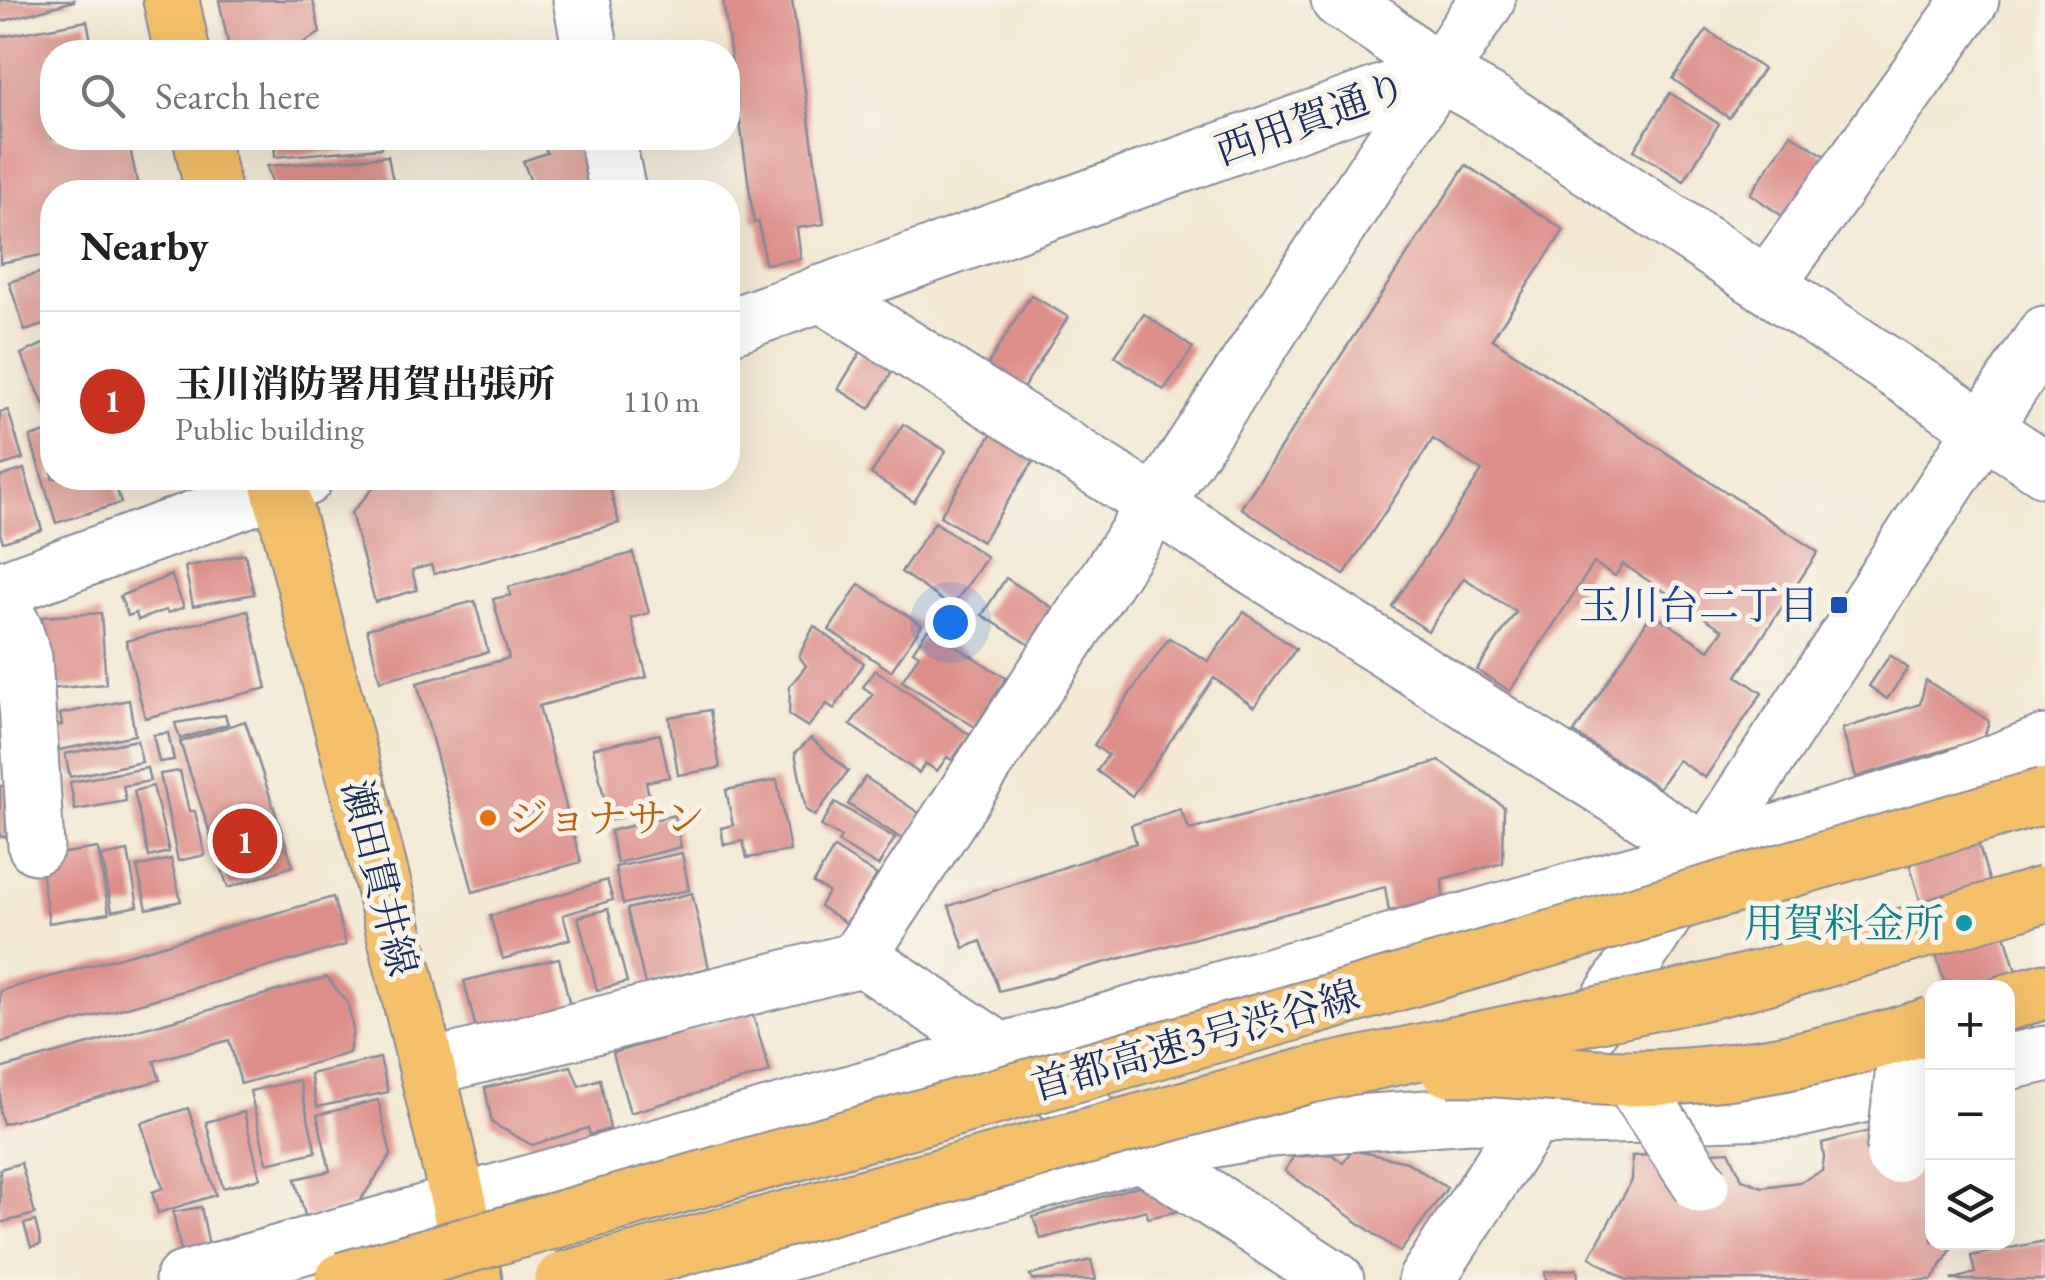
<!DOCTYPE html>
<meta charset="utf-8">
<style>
:root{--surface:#fff;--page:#f2f2f2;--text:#202124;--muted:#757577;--line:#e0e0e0;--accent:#c8321e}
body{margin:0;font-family:"EB Garamond","Noto Serif JP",serif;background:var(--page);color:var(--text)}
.controls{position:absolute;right:30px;bottom:30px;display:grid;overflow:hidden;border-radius:20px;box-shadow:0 10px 40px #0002}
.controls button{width:90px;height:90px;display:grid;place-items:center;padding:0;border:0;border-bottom:2px solid var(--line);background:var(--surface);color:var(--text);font:50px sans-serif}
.you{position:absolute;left:950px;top:622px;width:35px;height:35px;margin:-25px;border:8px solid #fff;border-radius:50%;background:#1a73e8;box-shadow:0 0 0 15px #1a73e833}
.badge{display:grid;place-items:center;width:65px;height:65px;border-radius:50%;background:var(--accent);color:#fff;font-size:32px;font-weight:700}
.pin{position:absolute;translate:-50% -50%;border:5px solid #fff;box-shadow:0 2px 10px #0006}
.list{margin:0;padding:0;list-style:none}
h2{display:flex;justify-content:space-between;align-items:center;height:130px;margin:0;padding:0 40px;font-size:42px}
h2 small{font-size:32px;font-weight:400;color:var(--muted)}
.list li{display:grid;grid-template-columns:65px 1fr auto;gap:30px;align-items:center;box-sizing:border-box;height:180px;padding:0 40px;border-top:2px solid var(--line)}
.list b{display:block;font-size:38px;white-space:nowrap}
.list p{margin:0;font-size:32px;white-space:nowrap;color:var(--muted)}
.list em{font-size:32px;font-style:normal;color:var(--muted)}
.icon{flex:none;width:55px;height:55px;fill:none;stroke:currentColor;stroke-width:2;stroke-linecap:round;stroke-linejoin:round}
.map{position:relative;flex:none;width:2045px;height:1280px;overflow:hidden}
.search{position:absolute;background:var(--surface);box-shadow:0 10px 40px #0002;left:40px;top:40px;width:700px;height:110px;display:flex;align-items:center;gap:25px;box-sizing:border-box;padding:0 35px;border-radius:40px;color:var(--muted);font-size:38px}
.panel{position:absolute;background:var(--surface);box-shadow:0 10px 40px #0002;left:40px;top:180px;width:700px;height:310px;border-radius:40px}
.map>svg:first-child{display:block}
</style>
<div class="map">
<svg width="2045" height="1280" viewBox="0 0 2045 1280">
<rect width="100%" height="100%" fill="#f7f3e8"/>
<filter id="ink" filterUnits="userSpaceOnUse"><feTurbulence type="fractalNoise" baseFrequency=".01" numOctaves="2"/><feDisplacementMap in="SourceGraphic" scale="20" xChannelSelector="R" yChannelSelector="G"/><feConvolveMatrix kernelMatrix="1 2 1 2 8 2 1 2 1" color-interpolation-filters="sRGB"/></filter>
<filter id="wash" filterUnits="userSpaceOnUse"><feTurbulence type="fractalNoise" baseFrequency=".0048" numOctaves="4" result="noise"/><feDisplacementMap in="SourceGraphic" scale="40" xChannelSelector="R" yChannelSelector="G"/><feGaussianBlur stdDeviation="2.25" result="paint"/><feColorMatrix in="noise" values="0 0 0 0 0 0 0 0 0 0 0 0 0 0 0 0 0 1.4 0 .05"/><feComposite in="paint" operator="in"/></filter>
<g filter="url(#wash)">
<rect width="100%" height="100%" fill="#f3e9d4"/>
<g id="blocks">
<g fill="#dd8e89">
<polygon points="0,0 74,0 74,1 0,22"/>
<polygon points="219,0 313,0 320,33 303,43 308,52 230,52"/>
<polygon points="723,0 792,0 824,224 797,228 801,259 765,264 759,222 754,223"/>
<polygon points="87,21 93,52 52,52 52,138 128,138 139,192 52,192 52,253 0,263 0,37"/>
<polygon points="1707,30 1763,69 1729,118 1673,79"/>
<polygon points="1670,93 1719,124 1684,181 1634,150"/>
<polygon points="1791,134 1833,161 1791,222 1750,194"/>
<polygon points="274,138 379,138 381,148 275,157"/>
<polygon points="565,138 578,138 599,192 535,192 523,161 547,153 544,145"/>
<polygon points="388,156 395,192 275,192 267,166"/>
<polygon points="1466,165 1564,230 1492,339 1818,552 1737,676 1762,693 1705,778 1678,760 1659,788 1574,733 1652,613 1709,650 1723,630 1623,564 1615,576 1594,563 1510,691 1477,670 1516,612 1464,578 1428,631 1392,607 1482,471 1433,439 1344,575 1241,508"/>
<polygon points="52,269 52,322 25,331 9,282"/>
<polygon points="1031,295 1068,317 1022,390 986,367"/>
<polygon points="1144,314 1193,348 1164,390 1115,356"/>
<polygon points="869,338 901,357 870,409 838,389"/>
<polygon points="52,340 52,408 47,411 21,354"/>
<polygon points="8,410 23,459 0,466 0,412"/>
<polygon points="903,424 946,451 914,502 871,474"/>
<polygon points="52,430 52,478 113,478 121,503 56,523 30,437"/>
<polygon points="994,430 1036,457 982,542 940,516"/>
<polygon points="24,469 42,530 3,542 0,533 0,477"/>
<polygon points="399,478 607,478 619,523 434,574 431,565 412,570 417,590 375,602 351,513 377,484"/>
<polygon points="935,522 987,557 952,607 901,572"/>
<polygon points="633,553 649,613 631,618 647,677 539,706 581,862 473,892 417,683 509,658 493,599 511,595 508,587"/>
<polygon points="245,554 254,594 193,606 185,567"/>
<polygon points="171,575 184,607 168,613 166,610 138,620 136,613 128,616 120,596"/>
<polygon points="1006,578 1053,608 1030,645 982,615"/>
<polygon points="859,584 922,625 891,671 829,630"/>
<polygon points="475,601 488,652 380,681 367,629"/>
<polygon points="248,610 267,688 145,718 126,641"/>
<polygon points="1244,612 1296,649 1254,707 1214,678 1132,796 1097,771 1108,755 1094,745 1169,638 1208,661"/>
<polygon points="101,613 106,684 48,689 42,617"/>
<polygon points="814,626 864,663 834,709 827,704 808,727 789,715 790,686 806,666 799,656"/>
<polygon points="928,629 1006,678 975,727 902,681 919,655 913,651"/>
<polygon points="1890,655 1908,668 1887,699 1869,686"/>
<polygon points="875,670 970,735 952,760 947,757 937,771 925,763 919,773 850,725 873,694 863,687"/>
<polygon points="1926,680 1989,721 1984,738 1856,777 1842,729 1920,704"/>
<polygon points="129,700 135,735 59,750 55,726 62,725 60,714"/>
<polygon points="710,710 720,768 678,775 669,717"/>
<polygon points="225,715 228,724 180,739 175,723"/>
<polygon points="245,721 293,866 228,888 180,742"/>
<polygon points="168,733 174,760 159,762 153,735"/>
<polygon points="660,734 669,777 646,782 652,810 609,820 593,748"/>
<polygon points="811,738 848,771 815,816 806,810 795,753"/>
<polygon points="137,740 142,762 70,777 65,754"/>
<polygon points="1440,761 1504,807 1503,863 1442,879 1443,899 1389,911 1385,887 999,991 981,941 964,948 949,906 1136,843 1131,825 1180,809 1190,830"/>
<polygon points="147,768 150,781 123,786 126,801 75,810 70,782"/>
<polygon points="180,771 189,811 195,811 205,855 178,861 160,774"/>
<polygon points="865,777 922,815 905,841 848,804"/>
<polygon points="777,780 790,851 747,858 743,841 724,845 721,828 733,825 726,790"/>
<polygon points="0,786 12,786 16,835 0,837"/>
<polygon points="153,786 169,852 149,857 134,791"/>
<polygon points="835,802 895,838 878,866 838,842 841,837 821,826"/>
<polygon points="674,815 681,847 617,863 610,831"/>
<polygon points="1977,839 2034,1033 2008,1041 2008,988 1946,988 1908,859"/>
<polygon points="98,848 109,913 49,923 39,857"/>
<polygon points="834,848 877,875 846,923 820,906 828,892 813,883"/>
<polygon points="128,851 138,906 112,911 102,856"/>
<polygon points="682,853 689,890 623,904 615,867"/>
<polygon points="171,859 181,901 147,909 137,867"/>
<polygon points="607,880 613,900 563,915 570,939 503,959 490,916"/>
<polygon points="692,893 709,968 645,984 627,909"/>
<polygon points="333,897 346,945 0,1043 0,991"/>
<polygon points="608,909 627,982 597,990 578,917"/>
<polygon points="559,958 571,1010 477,1033 464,981"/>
<polygon points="327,977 348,1004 353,1030 349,1053 241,1084 229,1040 154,1061 160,1080 3,1124 0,1112 0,1069"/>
<polygon points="752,1012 770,1072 630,1113 613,1053"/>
<polygon points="380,1058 388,1092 317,1107 310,1074"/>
<polygon points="571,1066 579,1086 600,1079 610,1129 590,1135 588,1128 532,1145 492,1123 485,1088"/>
<polygon points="299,1080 316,1152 267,1163 250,1091"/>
<polygon points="378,1100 391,1155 358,1204 306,1219 295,1179 330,1171 317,1115"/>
<polygon points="188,1108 216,1195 158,1213 152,1192 163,1188 141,1123"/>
<polygon points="244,1112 260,1178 223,1188 206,1122"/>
<polygon points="1932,1115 1932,1242 1956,1242 1932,1280 1627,1280 1590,1257 1632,1180 1632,1156 1729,1151 1742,1179 1762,1187 1800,1182 1822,1171 1824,1158 1822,1143"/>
<polygon points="1352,1150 1407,1162 1447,1188 1400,1252 1285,1171 1293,1157 1331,1154 1343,1163"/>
<polygon points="21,1163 35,1214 0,1223 0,1169"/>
<polygon points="1142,1185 1177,1200 1179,1211 1148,1218 1146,1210 1041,1239 1033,1217"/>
<polygon points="201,1207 209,1246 181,1252 173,1212"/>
<polygon points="35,1221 41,1244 31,1247 24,1224"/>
<polygon points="2045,1241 2045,1280 1951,1280 1975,1273 1971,1256"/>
<polygon points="1091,1260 1096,1280 1032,1280 1030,1275"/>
<polygon points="1577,1269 1578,1280 1546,1280 1545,1272"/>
</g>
</g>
</g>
<g filter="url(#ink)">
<use href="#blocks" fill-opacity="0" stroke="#878c99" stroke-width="2.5"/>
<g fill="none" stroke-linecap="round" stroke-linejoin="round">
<g stroke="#878c99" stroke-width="59">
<g id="minor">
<polyline points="581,0 591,52"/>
<polyline points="1339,0 1381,28 1438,73"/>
<polyline points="607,138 618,192"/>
<polyline points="1767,285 1971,0"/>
<polyline points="820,293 1707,853"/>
<polyline points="728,327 1438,73 1487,100 2045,469"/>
<polyline points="0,590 305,478"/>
<polyline points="0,603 13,626 24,658 36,846"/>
<polyline points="859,956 999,1050 1141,1153 1336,1280"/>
<polyline points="2008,1062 2045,1054"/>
<polyline points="428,1068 849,962 859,956 1487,0"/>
<polyline points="183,1280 1707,853 1944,782 2045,743"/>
<polyline points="691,1280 1141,1153 1270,1129 1471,1115 1583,1117 1796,1110 1932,1079"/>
<polyline points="1426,1280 2045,334"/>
</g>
</g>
<g stroke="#878c99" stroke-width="59">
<g id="major">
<polyline points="171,0 182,52"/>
<polyline points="201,138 213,192"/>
<polyline points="277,478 382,880 459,1203 474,1280"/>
</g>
</g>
<g stroke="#878c99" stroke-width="59">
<polyline id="highway" points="2008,1002 2045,991"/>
</g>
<use href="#minor" stroke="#fff" stroke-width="55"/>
<use href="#major" stroke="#f4c16b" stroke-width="55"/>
<use href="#highway" stroke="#f4c16b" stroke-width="55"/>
<g stroke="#878c99" stroke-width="59" stroke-linecap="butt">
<g id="minor-bridge">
<polyline points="1630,1078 1701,1185"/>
<polyline points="1894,1155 1908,1032"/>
</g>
</g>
<g stroke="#878c99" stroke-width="59" stroke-linecap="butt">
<g id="highway-bridge">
<path d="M 1447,1068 C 1508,1066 1570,1078 1631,1078 C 1736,1078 1833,1055 1932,1025"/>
<polyline points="343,1280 1289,1014 2045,796"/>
<polyline points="563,1280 1306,1076 1695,994 1766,977 2045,894"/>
</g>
</g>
<use href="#minor-bridge" stroke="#fff" stroke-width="55"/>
<use href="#highway-bridge" stroke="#f4c16b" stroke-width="55"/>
</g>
</g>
<rect fill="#1a4fb4" stroke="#f7f3e8" stroke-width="4" x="1829" y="595" width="20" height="20" rx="5"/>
<circle fill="#e8710a" stroke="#f7f3e8" stroke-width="4" cx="488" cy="818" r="10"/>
<circle fill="#0f9aa8" stroke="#f7f3e8" stroke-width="4" cx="1964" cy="923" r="10"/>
<g text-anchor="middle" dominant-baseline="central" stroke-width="10" stroke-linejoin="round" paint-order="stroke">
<g font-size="40" fill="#1b2f5e" stroke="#f7f3e8">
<text transform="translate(1311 118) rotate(-20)">西用賀通り</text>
<text transform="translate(380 878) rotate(76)">瀬田貫井線</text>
<text transform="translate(1195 1040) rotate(-16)">首都高速3号渋谷線</text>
</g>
<g font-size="40" fill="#164399" stroke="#f7f3e8" text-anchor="end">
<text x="1819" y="605">玉川台二丁目</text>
</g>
<g font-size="40" fill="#c56008" stroke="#f7f3e8" text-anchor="start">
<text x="508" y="818">ジョナサン</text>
</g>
<g font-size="40" fill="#0d838f" stroke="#f7f3e8" text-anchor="end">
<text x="1944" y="923">用賀料金所</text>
</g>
</g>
</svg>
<div class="controls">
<button>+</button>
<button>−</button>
<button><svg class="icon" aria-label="layers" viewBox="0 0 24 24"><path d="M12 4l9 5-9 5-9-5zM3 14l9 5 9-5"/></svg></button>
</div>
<div class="you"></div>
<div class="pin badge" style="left:245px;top:841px">1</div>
<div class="search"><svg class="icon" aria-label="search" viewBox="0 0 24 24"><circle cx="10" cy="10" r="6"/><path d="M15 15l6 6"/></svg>Search here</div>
<section class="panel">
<h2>Nearby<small></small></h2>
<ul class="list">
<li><span class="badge">1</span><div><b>玉川消防署用賀出張所</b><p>Public building</p></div><em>110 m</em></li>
</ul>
</section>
</div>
